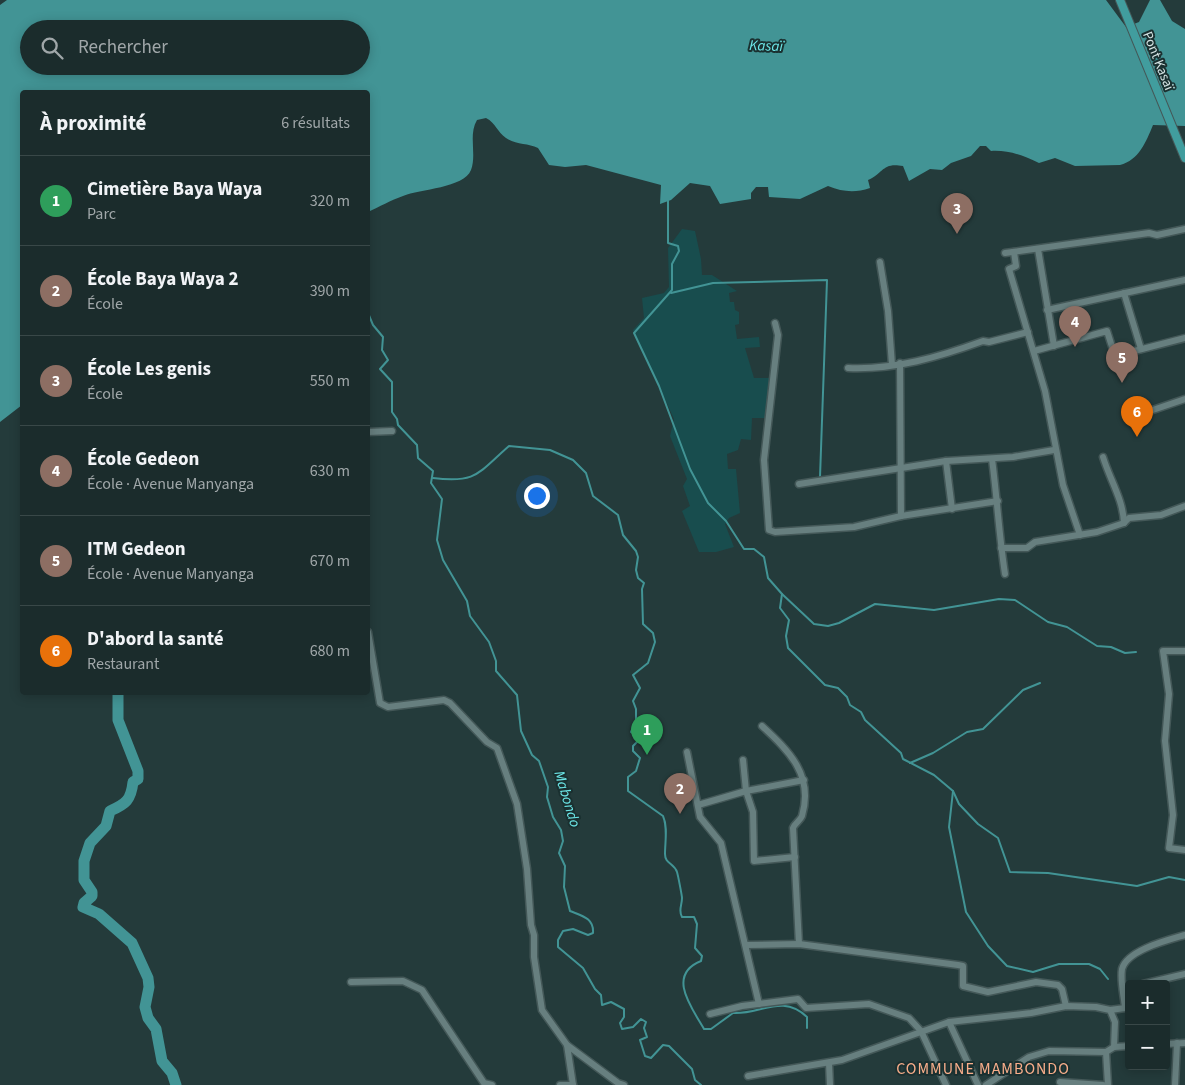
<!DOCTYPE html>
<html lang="fr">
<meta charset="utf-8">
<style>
:root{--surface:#1b2c2c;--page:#283838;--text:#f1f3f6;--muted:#a0a7a9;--line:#394848;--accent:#f1a17b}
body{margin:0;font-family:"Source Sans 3",sans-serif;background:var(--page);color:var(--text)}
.controls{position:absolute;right:15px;bottom:15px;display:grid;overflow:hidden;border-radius:5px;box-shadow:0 2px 12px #0003}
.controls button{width:45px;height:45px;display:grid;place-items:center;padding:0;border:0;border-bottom:1px solid var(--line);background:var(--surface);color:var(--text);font:25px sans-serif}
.you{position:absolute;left:536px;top:495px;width:18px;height:18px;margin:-12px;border:4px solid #fff;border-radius:50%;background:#1a73e8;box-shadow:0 0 0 8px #1a73e833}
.badge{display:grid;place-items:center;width:32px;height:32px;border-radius:50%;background:var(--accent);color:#fff;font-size:16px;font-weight:700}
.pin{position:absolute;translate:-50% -41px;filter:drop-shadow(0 1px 2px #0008)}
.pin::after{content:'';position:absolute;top:26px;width:18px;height:15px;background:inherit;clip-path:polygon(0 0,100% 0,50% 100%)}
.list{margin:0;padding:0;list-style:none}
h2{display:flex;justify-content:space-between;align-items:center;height:65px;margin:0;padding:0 20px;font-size:21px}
h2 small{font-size:16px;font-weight:400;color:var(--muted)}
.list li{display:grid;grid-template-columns:32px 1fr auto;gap:15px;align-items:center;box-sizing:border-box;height:90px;padding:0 20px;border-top:1px solid var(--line)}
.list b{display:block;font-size:19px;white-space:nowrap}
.list p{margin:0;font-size:16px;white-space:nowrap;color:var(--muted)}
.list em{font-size:16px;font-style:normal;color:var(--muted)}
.icon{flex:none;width:28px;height:28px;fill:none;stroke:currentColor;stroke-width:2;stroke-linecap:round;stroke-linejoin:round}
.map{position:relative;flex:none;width:1185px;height:1085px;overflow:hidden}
.search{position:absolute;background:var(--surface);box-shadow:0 2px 12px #0003;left:20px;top:20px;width:350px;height:55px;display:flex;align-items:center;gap:12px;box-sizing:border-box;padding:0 18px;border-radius:28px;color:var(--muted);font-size:19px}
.panel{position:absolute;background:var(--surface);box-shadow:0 2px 12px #0003;left:20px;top:90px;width:350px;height:605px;border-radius:5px}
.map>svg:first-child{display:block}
</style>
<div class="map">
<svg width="1185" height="1085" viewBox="0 0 1185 1085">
<rect width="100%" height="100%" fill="#243b3b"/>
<polygon fill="#184d4e" points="682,229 695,231 701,259 702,275 712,275 737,291 729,293 730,302 734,302 735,310 739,312 739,324 735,325 737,339 759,337 760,347 745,348 754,378 771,378 767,418 752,418 751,440 741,439 738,450 727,454 728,469 736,469 740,513 729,518 725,524 734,547 716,552 699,552 682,511 690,506 683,486 687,479 670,436 674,419 633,330 644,318 642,298 664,293 669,287 668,248"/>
<path fill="#429495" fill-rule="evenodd" d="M 7,0 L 1106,0 L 1126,27 L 1139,22 L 1150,0 L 1160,0 L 1172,21 L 1185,29 L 1185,126 L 1153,125 C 1146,142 1139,160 1120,165 L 1075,166 L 1055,158 L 1039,163 C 1023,155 1008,150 991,151 L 986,146 L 980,146 L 971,156 L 951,163 L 942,170 L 930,169 L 909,181 L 903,166 C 882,162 884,173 868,180 L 870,188 C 855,193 843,192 828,186 L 800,199 L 769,197 L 768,187 L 756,187 L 751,193 L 751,199 L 720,204 L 710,186 L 690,183 L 671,200 L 660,204 L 661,185 L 586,165 L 565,167 L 549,165 L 538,148 C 528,143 516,145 506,138 C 497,132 496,123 486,118 L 477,120 C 468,135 477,154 471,170 C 464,188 420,189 403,196 C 391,200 379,207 368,212 L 368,92 L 22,92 L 22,405 L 0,422 L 0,5 ZM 29,29 L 361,29 L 361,66 L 29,66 Z"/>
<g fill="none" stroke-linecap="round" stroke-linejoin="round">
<g stroke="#429495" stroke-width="2">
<polyline points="668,201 668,243 678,246 679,251 672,264 672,290 634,333 659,386 690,469 708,503 726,521 744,549 754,549 764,557 768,578 782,594 780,608 789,620 786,636 788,648 825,685 838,688 847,697 850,705 861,712 865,720 901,753 903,759 934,775 953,791 959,804 978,824 998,838 1010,872 1048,873 1137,886 1169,877 1185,880"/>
<polyline points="671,293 713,283 827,280 820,477"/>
<path d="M 368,313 L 373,325 L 383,337 L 382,350 L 388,360 L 380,369 L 392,382 L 392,412 L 397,419 L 398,425 L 417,445 L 418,458 L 433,471 L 431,483 L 442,499 L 437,540 L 443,560 L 467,601 L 470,616 L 489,642 L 496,661 L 496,671 L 517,695 L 521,731 L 532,755 L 539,761 L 548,787 L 547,797 L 553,817 L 561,830 L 563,841 L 559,853 L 565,866 L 564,887 L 570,911 C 582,916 594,918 593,933 L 588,935 L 573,929 L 563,931 L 558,940 L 558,947 L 583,968 L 595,989 L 601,995 L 602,1005 L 611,1002 L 624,1009 L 624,1017 L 620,1023 L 622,1029 L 633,1027 L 641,1019 L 646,1022 L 644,1028 L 647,1037 L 640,1040 L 645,1056 L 651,1058 L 663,1045 L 669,1046 L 692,1069 L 695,1080 L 701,1085"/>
<path d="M 433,478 C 477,483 477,474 509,446 L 550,450 L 573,460 L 586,473 L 593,496 L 618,515 L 623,535 L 636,551 L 638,557 L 636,570 L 638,578 L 644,583 L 642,589 L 643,624 L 653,633 L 655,642 L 648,663 L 633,675 L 640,688 L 633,701 L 636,709 L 636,721 L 631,732 L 638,737 L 637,742 L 633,746 L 633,751 L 640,758 L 636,771 L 628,777 L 628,791 L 663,816 C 668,827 665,842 665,854 C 665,864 674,863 677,872 C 678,875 682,896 682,898 C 682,906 678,910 682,917 L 694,917 L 697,924 L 695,948 L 702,956 L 701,961 C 666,975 692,1008 704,1029 L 711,1029 L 733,1013 C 760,1015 782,993 807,1017 L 807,1028"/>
<polyline points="782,594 814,624 828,626 839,623 875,604 934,610 999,599 1015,600 1048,622 1067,627 1097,646 1111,647 1125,653 1136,652"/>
<polyline points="910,763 933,753 967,732 983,729 1023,690 1040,683"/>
<polyline points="953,791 949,827 966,912 988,946 1007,966 1033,972 1059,964 1089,964 1100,969 1108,979"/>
</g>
<path stroke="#429495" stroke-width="11" d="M 118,692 L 118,720 L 138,771 L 138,779 L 133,782 C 131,800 126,804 110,811 L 106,826 L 90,843 L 84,861 L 84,880 L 92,892 L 92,896 L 84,903 L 83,907 L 99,914 L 132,943 L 148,978 L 149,987 L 145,1007 L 148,1018 L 156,1029 L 162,1061 L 172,1073 L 176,1085"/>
<g stroke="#445858" stroke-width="9">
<g id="minor">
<polyline points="1038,249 1054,346"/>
<polyline points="1014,252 1016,266 1009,269 1045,391 1063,485 1080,535"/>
<polyline points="1005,253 1149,233 1157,235 1185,229"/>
<polyline points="880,262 888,311 892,365"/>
<polyline points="1124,293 1141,349"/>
<polyline points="1047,310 1185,280"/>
<polyline points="775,323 778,335 764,460 769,530 775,532 854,527 901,516 998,501"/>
<polyline points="1034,351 1107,331 1115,356 1185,338"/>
<polyline points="900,363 901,516"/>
<path d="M 848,368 C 895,370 939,357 983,341 L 989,342 L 1028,332"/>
<polyline points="1138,415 1185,399"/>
<polyline points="368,432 392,431"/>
<path d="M 1103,457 C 1110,480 1123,499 1124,523"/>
<path d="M 992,459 C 997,497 999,535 1005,574"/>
<polyline points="946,461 952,509"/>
<polyline points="799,484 946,461 1013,457 1054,450"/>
<polyline points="1001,548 1027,548 1035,542 1097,532 1124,523 1129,518 1161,515 1185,506"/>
<polyline points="368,632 380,703 388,707 444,700 450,703 487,742 497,748 517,804 527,869 531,925 534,935 534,957 542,1010 567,1045 618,1083 624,1085"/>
<polyline points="1185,651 1163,651 1169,694 1165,741 1173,815 1169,848 1185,850"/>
<path d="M 762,726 C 789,751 814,775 802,816 C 800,821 795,823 793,828 L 799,944"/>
<polyline points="687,752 700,817 721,843 759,1004"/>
<polyline points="743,760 746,791 753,812 754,861 795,857"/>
<polyline points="698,805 746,791 804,780"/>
<polyline points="746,945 799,944 958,965 963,966 963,986 988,992 1036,982 1058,985 1062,989 1066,1006"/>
<polyline points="351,982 403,981 422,990 484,1083 492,1085"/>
<polyline points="1143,984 1185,974"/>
<path d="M 1110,1010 L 1125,1008 C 1124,996 1120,981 1122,969 C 1127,950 1168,940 1185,935"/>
<polyline points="710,1014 742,1006 798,999 806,1008 869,1004 909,1018 921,1031 946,1085"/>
<polyline points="949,1022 978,1085"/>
<polyline points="1166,1044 1185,1043"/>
<polyline points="567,1045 573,1085"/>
<polyline points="1106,1052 1108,1085"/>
<polyline points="829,1063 830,1085"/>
<polyline points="748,1076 842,1060 949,1022 1031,1013 1066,1006 1096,1007 1110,1010 1115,1022 1114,1047"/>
<polyline points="1060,1082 1103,1085"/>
<polyline points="560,1085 573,1085"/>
<polyline points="986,1085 1029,1057 1049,1051 1106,1052 1114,1047 1129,1046"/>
<polyline points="1175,1085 1177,1043"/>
</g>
</g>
<g stroke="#445858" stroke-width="10">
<polyline id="major" points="1120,0 1185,158"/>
</g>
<use href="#minor" stroke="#677f7f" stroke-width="6"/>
<use href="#major" stroke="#419d9e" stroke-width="8"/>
</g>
<g text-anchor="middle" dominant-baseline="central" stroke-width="4" stroke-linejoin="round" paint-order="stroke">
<g font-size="14" fill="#d6e4e4" stroke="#1a3030">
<text transform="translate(1158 61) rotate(68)">Pont Kasaï</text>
</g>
<g font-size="15" font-style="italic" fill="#6ce6e7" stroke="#1a3030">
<text transform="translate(766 46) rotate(2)">Kasaï</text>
<text transform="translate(567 799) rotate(73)">Mabondo</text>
</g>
<g font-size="16" letter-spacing="1" fill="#f9ae8b" stroke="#1a3030">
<text x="983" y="1069">COMMUNE MAMBONDO</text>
</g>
</g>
</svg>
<div class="controls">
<button>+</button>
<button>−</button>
</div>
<div class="you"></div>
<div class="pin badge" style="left:647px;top:755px;background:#2e9e5b">1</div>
<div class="pin badge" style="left:680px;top:814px;background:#8d6e63">2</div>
<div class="pin badge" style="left:957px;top:234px;background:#8d6e63">3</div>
<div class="pin badge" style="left:1075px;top:347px;background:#8d6e63">4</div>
<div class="pin badge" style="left:1122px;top:383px;background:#8d6e63">5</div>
<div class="pin badge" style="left:1137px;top:437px;background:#e8710a">6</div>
<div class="search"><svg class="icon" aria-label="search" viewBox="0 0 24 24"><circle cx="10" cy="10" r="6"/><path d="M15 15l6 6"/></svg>Rechercher</div>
<section class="panel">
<h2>À proximité<small>6 résultats</small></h2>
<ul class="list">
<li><span class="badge" style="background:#2e9e5b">1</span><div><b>Cimetière Baya Waya</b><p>Parc</p></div><em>320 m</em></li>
<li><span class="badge" style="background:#8d6e63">2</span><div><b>École Baya Waya 2</b><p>École</p></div><em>390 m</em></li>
<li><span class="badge" style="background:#8d6e63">3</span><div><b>École Les genis</b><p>École</p></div><em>550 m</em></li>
<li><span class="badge" style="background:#8d6e63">4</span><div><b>École Gedeon</b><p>École · Avenue Manyanga</p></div><em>630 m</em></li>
<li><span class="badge" style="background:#8d6e63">5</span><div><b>ITM Gedeon</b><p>École · Avenue Manyanga</p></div><em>670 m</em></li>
<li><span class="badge" style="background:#e8710a">6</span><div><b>D'abord la santé</b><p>Restaurant</p></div><em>680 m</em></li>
</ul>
</section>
</div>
